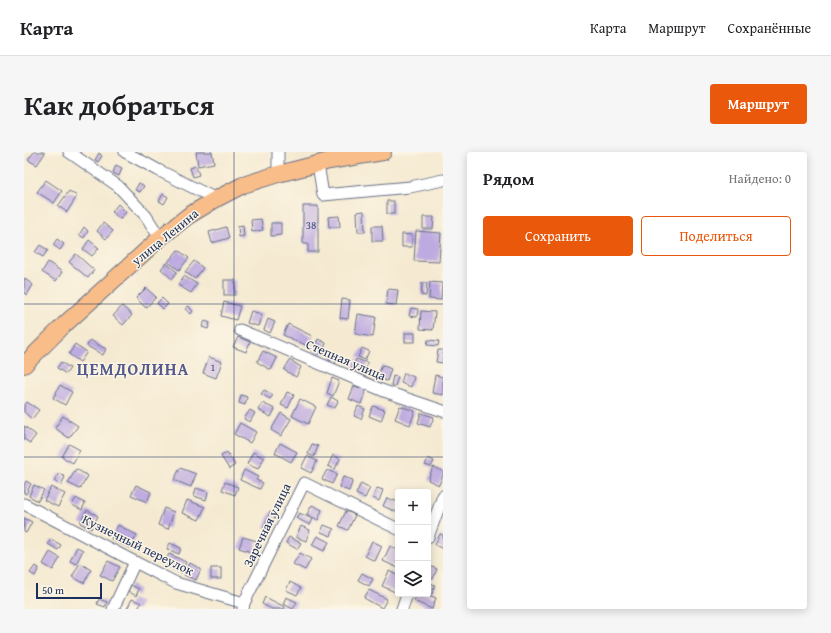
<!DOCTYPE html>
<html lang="ru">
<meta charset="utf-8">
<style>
:root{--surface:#fff;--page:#f6f6f6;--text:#202124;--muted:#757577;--line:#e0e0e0;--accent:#ea580c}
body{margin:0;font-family:"Gentium Book Plus",serif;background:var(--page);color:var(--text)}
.controls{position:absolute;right:12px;bottom:12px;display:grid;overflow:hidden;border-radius:4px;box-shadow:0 2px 10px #0003}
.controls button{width:36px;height:36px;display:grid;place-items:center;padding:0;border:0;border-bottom:1px solid var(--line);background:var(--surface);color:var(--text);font:20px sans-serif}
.scale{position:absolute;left:12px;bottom:10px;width:66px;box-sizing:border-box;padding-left:4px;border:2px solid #1b2f5e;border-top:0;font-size:11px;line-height:14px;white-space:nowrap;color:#1b2f5e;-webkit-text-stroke:3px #fcf5e5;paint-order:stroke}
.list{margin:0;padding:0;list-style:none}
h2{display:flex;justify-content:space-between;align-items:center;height:52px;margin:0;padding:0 16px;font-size:17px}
h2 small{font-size:13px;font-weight:400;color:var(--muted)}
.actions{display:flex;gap:8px;padding:12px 16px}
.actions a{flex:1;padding:9px 0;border:1px solid var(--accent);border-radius:4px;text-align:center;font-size:14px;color:var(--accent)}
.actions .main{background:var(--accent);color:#fff}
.icon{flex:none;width:22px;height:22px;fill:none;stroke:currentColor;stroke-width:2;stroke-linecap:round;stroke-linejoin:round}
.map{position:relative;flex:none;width:419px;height:457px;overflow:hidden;border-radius:4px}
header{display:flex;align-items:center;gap:24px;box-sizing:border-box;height:56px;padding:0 20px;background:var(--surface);border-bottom:1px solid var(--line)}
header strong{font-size:19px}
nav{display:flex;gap:22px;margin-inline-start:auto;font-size:14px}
.intro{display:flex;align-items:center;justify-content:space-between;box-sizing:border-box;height:96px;padding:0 24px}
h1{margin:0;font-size:28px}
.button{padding:10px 18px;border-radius:4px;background:var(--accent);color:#fff;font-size:14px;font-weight:700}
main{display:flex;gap:24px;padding:0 24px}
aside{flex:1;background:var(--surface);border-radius:4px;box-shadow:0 2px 10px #0003}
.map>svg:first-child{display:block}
</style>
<header>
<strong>Карта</strong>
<nav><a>Карта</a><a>Маршрут</a><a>Сохранённые</a></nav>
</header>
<div class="intro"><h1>Как добраться</h1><a class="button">Маршрут</a></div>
<main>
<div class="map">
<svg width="419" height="457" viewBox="0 0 419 457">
<rect width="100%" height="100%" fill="#fcf5e5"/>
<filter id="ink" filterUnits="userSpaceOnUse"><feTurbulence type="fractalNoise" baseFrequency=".025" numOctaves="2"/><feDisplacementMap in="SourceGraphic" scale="8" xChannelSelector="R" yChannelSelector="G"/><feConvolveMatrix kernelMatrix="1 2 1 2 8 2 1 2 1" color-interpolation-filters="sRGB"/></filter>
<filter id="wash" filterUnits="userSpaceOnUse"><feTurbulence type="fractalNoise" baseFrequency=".012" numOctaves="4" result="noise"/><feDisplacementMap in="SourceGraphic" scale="16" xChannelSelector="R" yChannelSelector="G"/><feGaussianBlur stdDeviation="0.9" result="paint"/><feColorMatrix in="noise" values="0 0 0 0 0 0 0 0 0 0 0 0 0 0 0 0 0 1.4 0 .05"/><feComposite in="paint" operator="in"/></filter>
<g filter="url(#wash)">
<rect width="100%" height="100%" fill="#f5ead1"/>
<g id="blocks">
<g fill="#bdaae0">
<polygon points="10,0 19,0 21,1 13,13 4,8"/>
<polygon points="172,0 188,0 190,11 174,14"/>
<polygon points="75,1 78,4 74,10 71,8"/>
<polygon points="92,13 98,16 95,24 89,21"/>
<polygon points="172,14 175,23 169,25 166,16"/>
<polygon points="22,28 38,39 30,51 13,40"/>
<polygon points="115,31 120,34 116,40 111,38"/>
<polygon points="45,39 53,44 43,60 34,54"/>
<polygon points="139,42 144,45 140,52 135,49"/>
<rect x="363" y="49" width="7" height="13"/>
<polygon points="94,52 102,60 96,67 88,60"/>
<polygon points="279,54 294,54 294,100 284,100 284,92 279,92"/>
<polygon points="340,59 341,80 334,80 333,60"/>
<polygon points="315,64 316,75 305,75 304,65"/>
<polygon points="399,65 410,65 409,77 399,77"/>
<polygon points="237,67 239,78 228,80 227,68"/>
<polygon points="79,71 89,79 82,87 73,79"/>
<polygon points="247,71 257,71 257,83 247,84"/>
<polygon points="219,73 220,84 215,85 214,74"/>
<polygon points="348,74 358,74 359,89 348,89"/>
<polygon points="60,75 64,79 60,86 55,83"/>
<polygon points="202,75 205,86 188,91 185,80"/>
<polygon points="392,79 417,81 415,110 390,109"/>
<polygon points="378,82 388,83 388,95 378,95"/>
<polygon points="33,87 40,92 36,98 29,93"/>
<polygon points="65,88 75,96 68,104 59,97"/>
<polygon points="16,93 24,98 19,105 11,100"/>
<polygon points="154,98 165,106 155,118 144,110"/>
<polygon points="52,102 70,118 64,126 45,110"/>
<polygon points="170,109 179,116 171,127 161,120"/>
<polygon points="24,110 38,120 32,129 18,120"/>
<polygon points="142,111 153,120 148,127 137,117"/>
<polygon points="160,124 173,132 167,141 154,133"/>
<polygon points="0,126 9,133 3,143 0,141"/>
<rect x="200" y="128" width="11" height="15"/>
<polygon points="406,130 418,131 417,148 405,147"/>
<polygon points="398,131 403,131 402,144 397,143"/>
<polygon points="122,136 132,145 122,156 112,146"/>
<polygon points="364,137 374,138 372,153 362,152"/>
<polygon points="138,146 144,152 139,157 133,151"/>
<polygon points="318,147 326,148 324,167 316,166"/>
<polygon points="200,150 216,154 212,168 197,164"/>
<polygon points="98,154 108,163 99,173 89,164"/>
<polygon points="164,154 169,159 167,162 161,157"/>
<polygon points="387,156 394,157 393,165 385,164"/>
<polygon points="227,159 238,162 234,174 223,171"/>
<polygon points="397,159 411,160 409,178 396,177"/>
<polygon points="334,162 352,165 349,185 331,182"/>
<polygon points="244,167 251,170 246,181 240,178"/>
<polygon points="181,169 186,171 184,177 178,175"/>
<polygon points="264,172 288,184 284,194 259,183"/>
<rect x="381" y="181" width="10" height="9"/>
<polygon points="214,185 226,190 222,200 209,195"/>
<polygon points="294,187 302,191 298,203 289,199"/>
<polygon points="66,188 82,197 79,203 63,194"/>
<polygon points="404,188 415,189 414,194 403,193"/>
<polygon points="51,192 63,200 56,210 45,202"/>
<polygon points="338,196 345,199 341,208 334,205"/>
<polygon points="414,198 419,198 419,211 412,210"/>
<polygon points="239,199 253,206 247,218 233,210"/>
<polygon points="308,200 313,201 311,214 305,213"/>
<polygon points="185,205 198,210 192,226 179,221"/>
<polygon points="332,207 344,211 340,221 329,217"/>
<polygon points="266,208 277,215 272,225 260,218"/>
<polygon points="37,210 46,216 42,222 33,216"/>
<polygon points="358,213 367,217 363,229 353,226"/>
<polygon points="380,221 390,225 387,235 377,231"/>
<polygon points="411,223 419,225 419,243 408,241"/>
<polygon points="369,224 374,225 371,234 367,233"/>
<polygon points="308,226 315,229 309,244 303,241"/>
<polygon points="36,233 48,240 41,253 29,246"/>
<polygon points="330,234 342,238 337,252 325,247"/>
<polygon points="240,238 249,243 246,247 237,242"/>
<polygon points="263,240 270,243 264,256 257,253"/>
<polygon points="217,243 223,245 221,253 215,251"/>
<polygon points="307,245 314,249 311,256 303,253"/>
<polygon points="276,247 292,255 284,272 268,264"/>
<polygon points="3,250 15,258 8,267 0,260 0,254"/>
<polygon points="238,251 251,257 247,265 234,258"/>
<polygon points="334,254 341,257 337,267 330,264"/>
<polygon points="349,254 361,258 357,269 345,264"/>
<polygon points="376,254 391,259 386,273 371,267"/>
<polygon points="226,258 231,261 226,270 220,267"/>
<polygon points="257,261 267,267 257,284 247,278"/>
<polygon points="397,261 410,265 406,275 394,271"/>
<polygon points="39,264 54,274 45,286 31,276"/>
<polygon points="216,271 232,280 226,291 210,282"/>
<polygon points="0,274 12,283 6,291 0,287"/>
<polygon points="256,291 273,300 267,310 251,301"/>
<polygon points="45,292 56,298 49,311 38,305"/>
<polygon points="288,292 294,294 290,305 284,302"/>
<polygon points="203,300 211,313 205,317 197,304"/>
<polygon points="229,300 240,306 234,317 223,312"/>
<polygon points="309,303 316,307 311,317 304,314"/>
<polygon points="283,304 293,309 287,321 277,316"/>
<polygon points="404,306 410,309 407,315 401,313"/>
<polygon points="409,315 419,319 419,323 415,333 404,328"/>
<polygon points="156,316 172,322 167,335 150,328"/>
<polygon points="52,317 64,324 56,337 44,331"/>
<polygon points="220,318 234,325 232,328 239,331 236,337 216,328"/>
<polygon points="303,318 313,322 308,332 298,327"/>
<polygon points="35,321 41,325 37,333 30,329"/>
<polygon points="319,325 329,328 325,339 315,335"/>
<polygon points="2,329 7,332 2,342 0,341 0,333"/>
<polygon points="201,330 214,335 211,343 198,338"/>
<polygon points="337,331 346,336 341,346 332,342"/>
<polygon points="10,333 20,338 14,349 5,344"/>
<polygon points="112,333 127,340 123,350 107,343"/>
<polygon points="27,335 41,342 34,355 20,348"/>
<polygon points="172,336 184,340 182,348 170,344"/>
<polygon points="353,336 359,338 355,349 349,346"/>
<polygon points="52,346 61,351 58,358 48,353"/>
<polygon points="363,346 374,350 374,355 372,360 359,354"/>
<polygon points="163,348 181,355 175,368 158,361"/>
<polygon points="288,353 298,358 294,368 283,362"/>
<polygon points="140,356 150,360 144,377 134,373"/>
<polygon points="63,358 74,364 67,377 56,371"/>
<polygon points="322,359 331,363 324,378 315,374"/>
<polygon points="246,360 252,362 246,378 240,375"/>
<polygon points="275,361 289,367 286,373 272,366"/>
<polygon points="0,366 8,370 2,381 0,380"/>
<polygon points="94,373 113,383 106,396 87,387"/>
<polygon points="300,373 310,377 307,384 297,380"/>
<polygon points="277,374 286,378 282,389 272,385"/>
<polygon points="416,382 419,383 419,397 411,393"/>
<polygon points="293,384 305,390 300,399 288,393"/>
<polygon points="219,385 233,389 230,401 215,396"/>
<polygon points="265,385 277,391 273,397 262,391"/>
<polygon points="27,387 37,393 34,398 24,392"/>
<polygon points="348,389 358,394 351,409 341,404"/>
<polygon points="146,391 157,396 155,402 143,397"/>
<polygon points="366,394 374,398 374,416 359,409"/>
<polygon points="53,395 59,398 52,412 46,409"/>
<polygon points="26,400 36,406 29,418 19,412"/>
<polygon points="276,401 287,407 281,418 269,412"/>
<polygon points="145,402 162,410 157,421 140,412"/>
<polygon points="84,409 96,415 88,429 76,423"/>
<polygon points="56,411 67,418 60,431 48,425"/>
<polygon points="166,411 177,417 172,428 160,423"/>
<polygon points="404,413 413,417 409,427 404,425"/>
<polygon points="11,414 15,416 11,424 6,421"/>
<rect x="187" y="416" width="10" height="11"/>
<polygon points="365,419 374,424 374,434 371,440 358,434"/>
<polygon points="338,421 349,427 345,434 334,428"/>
<polygon points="266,430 277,436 273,443 262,438"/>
<polygon points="404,430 411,433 408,442 404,441"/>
<polygon points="107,433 115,437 112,444 104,439"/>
<polygon points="345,438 363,447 358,456 340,446"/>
<polygon points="393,442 402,442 412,446 408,457 390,449"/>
<polygon points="241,445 261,455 260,457 248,457 238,452"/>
<polygon points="262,445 273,450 269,457 259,452"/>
<polygon points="75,447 83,450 81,455 73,452"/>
<polygon points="108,447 117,451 114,457 103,457"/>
</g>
</g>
</g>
<g filter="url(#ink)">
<use href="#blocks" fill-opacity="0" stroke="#677086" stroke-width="1"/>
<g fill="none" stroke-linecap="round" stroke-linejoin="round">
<g stroke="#677086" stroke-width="13">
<g id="minor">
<polyline points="45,0 94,34 122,64 136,86"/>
<polyline points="101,0 134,18 192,47"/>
<polyline points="254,0 254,22"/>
<polyline points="294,12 299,43 386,35 419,28"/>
<polyline points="216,178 360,239 419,259"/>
<polyline points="0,352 111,410 152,431 220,451"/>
<polyline points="404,385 419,344"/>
<polyline points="89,457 111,410"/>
<polyline points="219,457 220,451 280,331 374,377"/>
<polyline points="378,457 383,442"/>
</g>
</g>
<g stroke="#677086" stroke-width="18">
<polyline id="highway" points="0,213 40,173 136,86 164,64 192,47 219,33 254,22 305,9 359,0"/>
</g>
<use href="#minor" stroke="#fff" stroke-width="11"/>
<use href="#highway" stroke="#f9bd89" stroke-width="16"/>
</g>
</g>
<path fill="none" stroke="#1b2f5e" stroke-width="1" stroke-opacity="0.55" d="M 210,0 L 210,457M 0,152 L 419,152M 0,305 L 419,305"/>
<g text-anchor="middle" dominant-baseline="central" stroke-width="3" stroke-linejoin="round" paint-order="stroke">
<g font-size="11" fill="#444e7e">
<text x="287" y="73">38</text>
<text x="189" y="215">1</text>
</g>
<g font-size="13" fill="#1b2f5e" stroke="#fcf5e5">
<text transform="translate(141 85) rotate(-39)">улица Ленина</text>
<text transform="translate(322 208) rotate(23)">Степная улица</text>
<text transform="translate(243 373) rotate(-64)">Заречная улица</text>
<text transform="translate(114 393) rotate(26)">Кузнечный переулок</text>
</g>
<g font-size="17" font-weight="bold" letter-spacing="1" fill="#545a8c" stroke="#fcf5e5">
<text x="109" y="216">ЦЕМДОЛИНА</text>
</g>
</g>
</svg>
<div class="controls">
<button>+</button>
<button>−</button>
<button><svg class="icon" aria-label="layers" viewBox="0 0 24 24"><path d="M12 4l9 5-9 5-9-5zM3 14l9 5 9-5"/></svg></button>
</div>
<div class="scale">50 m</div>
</div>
<aside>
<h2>Рядом<small>Найдено: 0</small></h2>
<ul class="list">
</ul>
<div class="actions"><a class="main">Сохранить</a><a>Поделиться</a></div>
</aside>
</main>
